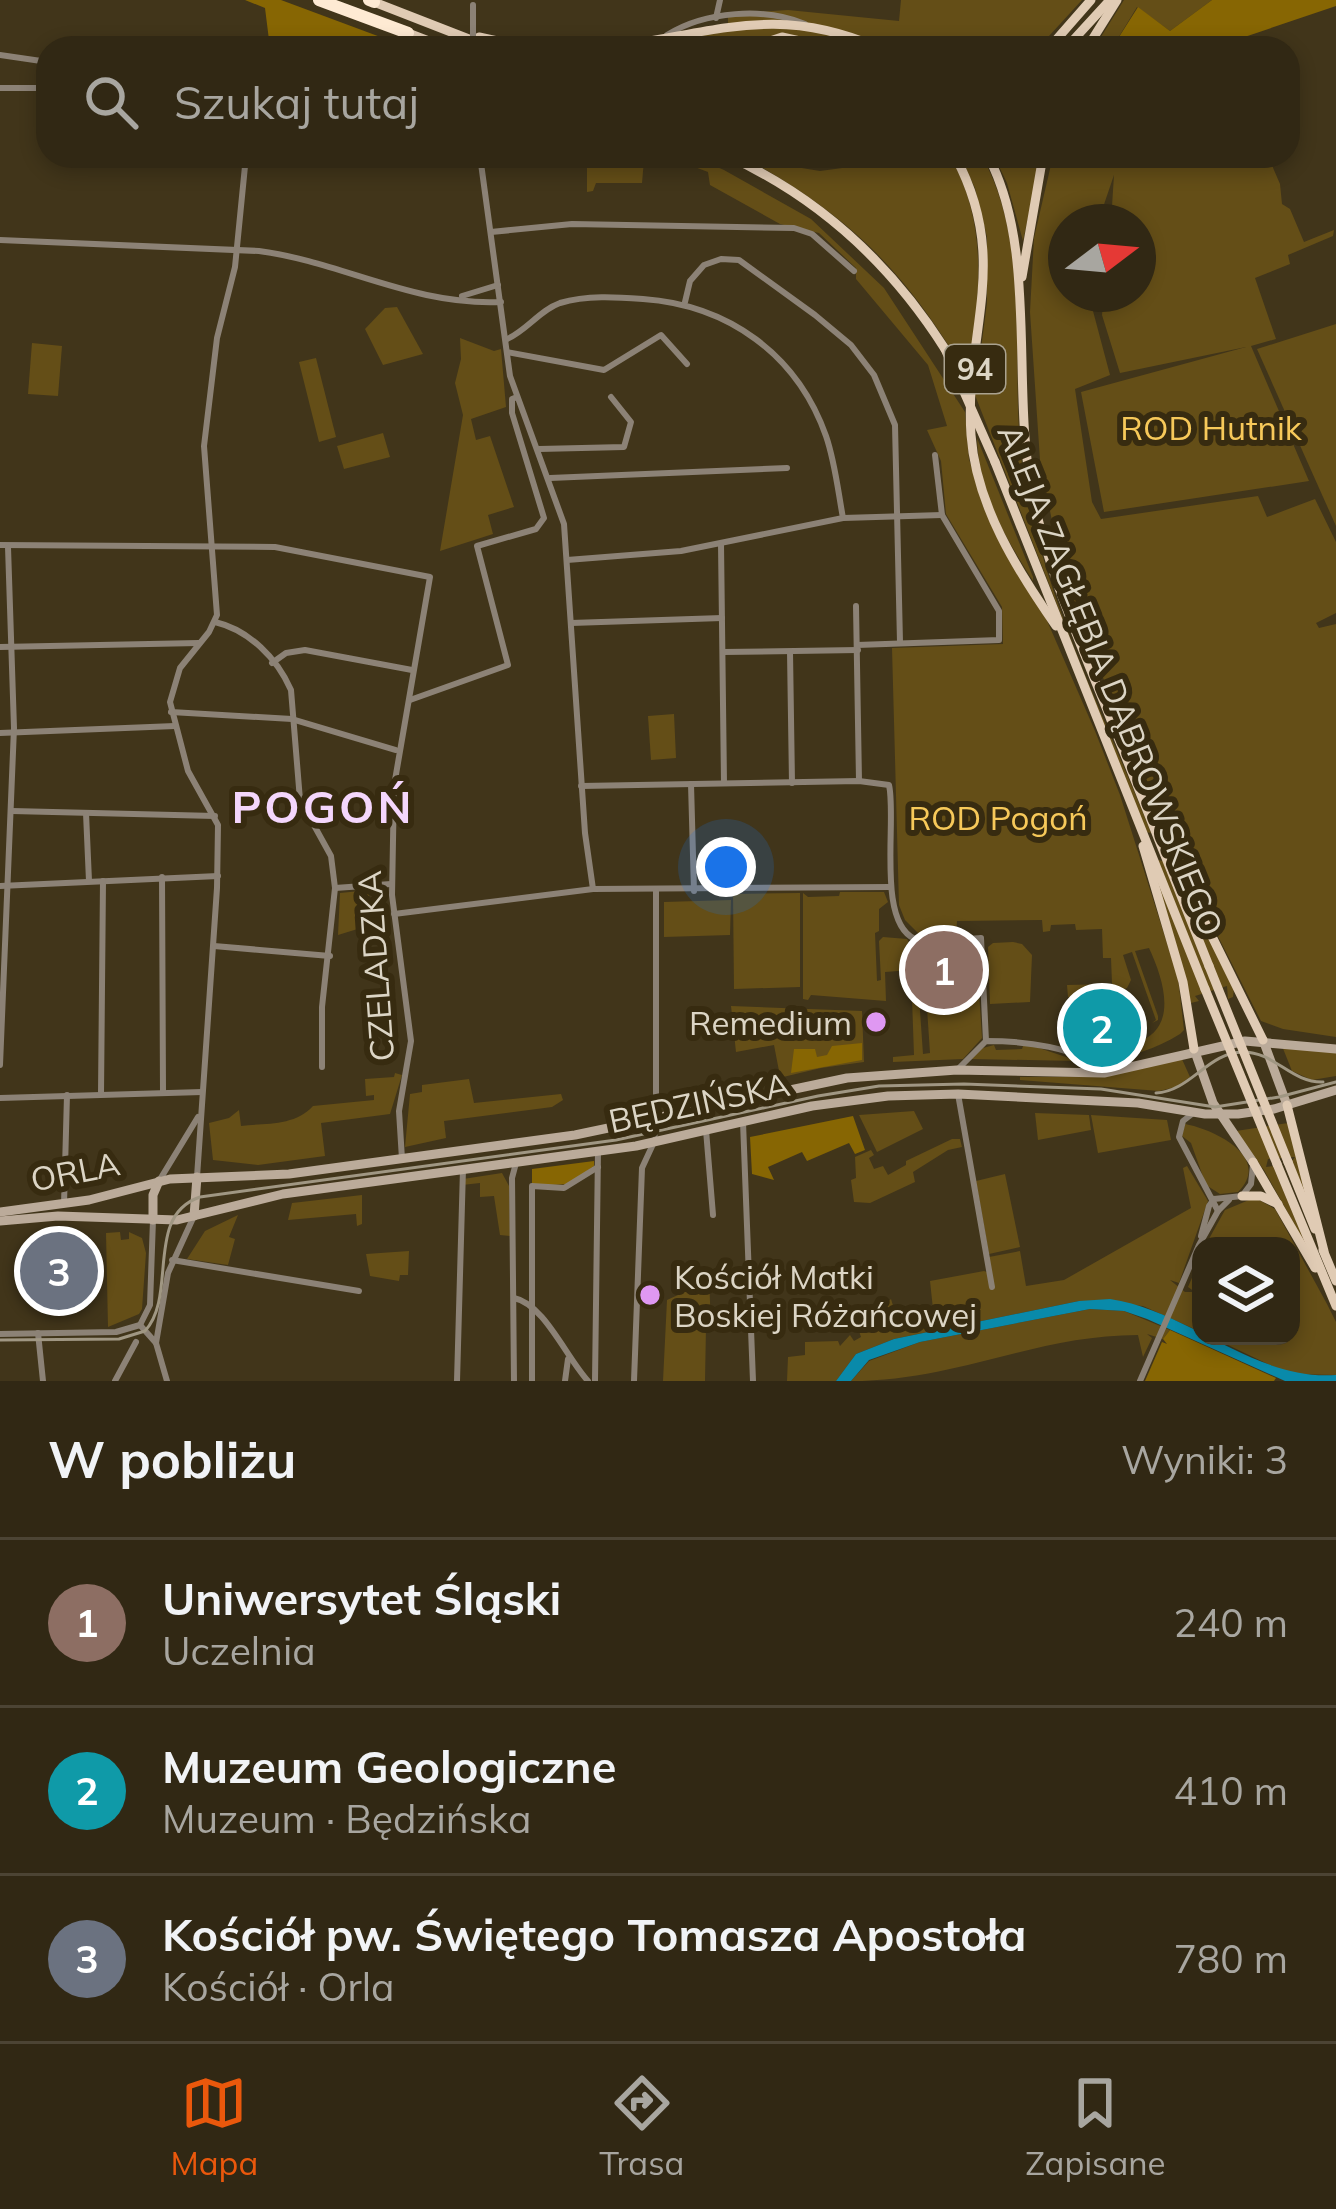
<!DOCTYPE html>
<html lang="pl">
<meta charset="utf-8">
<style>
:root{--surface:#312814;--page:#39301d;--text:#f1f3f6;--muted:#a8a6a0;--line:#4c4434;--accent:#ea580c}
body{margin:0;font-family:Mulish,sans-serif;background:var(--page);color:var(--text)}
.controls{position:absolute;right:36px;bottom:36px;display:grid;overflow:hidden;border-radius:24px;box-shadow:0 6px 18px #0003}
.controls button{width:108px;height:108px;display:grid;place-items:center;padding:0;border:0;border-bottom:3px solid var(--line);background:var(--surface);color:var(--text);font:60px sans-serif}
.compass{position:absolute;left:1048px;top:204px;width:108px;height:108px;border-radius:50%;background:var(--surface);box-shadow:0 6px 18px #0003;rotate:74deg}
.you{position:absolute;left:726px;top:867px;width:42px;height:42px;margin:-30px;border:9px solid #fff;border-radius:50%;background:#1a73e8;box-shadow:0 0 0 18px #1a73e833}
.badge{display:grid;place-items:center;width:78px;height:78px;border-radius:50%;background:var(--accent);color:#fff;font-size:39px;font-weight:700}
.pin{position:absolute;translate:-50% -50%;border:6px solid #fff;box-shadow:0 3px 12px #0006}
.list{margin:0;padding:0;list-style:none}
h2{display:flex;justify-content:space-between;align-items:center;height:156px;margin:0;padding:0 48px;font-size:51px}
h2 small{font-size:39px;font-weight:400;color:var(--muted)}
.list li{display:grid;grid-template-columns:78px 1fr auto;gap:36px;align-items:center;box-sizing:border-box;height:168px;padding:0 48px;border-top:3px solid var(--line)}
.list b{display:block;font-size:45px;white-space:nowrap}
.list p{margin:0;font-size:39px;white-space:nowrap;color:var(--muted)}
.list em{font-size:39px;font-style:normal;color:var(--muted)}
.icon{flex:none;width:66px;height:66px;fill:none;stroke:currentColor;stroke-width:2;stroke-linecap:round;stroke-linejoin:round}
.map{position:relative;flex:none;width:1336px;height:1381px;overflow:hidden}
.search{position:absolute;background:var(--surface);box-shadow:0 6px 18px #0003;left:36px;right:36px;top:36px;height:132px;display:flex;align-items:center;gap:30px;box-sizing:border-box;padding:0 42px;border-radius:36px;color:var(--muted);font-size:45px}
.sheet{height:660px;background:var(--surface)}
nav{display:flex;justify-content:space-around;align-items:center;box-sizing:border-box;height:168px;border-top:3px solid var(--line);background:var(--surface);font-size:33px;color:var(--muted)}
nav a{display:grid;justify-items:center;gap:6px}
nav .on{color:var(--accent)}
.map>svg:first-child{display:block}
</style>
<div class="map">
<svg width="1336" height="1381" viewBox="0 0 1336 1381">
<rect width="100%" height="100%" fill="#41351a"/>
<g fill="#644e17">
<polygon points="901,0 1082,0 1038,48 644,48 728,29 728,14 788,10 899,21"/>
<polygon points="1124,0 1212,0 1170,31 1137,7 1112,48 1094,48"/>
<path d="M 587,156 L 692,156 L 724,170 L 811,219 L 884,288 L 965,412 L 969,459 L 984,509 L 1045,616 L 1095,731 L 1120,795 L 1178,978 L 1184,1030 L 1180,1034 C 1139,1059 1104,1064 1059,1048 L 1060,1045 L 1108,1043 L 1109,1049 L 1133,1049 L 1134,1043 C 1180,1031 1164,980 1149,948 L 1135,951 L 1158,1016 L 1158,1020 L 1152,1023 L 1156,1020 L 1132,952 L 1123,955 L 1131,980 L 1127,988 L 1105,996 L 1068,997 L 1067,985 L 1112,984 L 1111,958 L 1103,958 L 1102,929 L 1076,930 L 1075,924 L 1051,925 L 1050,931 L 1043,932 L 1042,920 L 957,921 L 956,934 L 921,936 L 905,920 L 899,905 L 892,648 L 1003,644 L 1002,607 L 946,514 L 941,461 L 927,430 L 947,426 L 928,365 L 856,279 L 856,268 L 819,233 L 780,224 L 710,185 L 708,172 L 692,166 L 691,162 L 644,160 L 642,183 L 596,183 L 593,191 L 587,192 Z"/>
<path d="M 932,156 L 950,156 C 991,228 978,302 969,379 C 907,273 854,219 747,159 L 820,171 Z"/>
<path d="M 960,156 L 982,156 C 1037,257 1005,380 1026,489 C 1049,608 1107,721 1151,833 L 1146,832 L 975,395 L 987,303 L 987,237 L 975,188 Z"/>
<polygon points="994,156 1041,156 1023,241 1007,183"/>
<polygon points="1053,156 1118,156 1117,166 1120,156 1268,156 1280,184 1282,204 1290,209 1304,242 1334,230 1333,236 1288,255 1290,264 1255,278 1276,339 1251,346 1309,481 1104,512 1081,392 1246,347 1120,373 1102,315 1104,294 1138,294 1138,222 1111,222 1114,175 1098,222 1066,222 1066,294 1093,294 1093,311 1110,375 1075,389 1092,502 1101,519 1258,496 1267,517 1315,499 1336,542 1336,613 1316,623 1319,628 1336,624 1336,1037 1283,1029 1261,1021 1162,826 1063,577 1040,460 1030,312 1034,238"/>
<polygon points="397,307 423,354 383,365 365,329 385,308"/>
<polygon points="1336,324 1336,526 1257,349"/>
<polygon points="460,338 494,351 501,349 506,407 471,419 476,440 490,436 514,507 488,515 493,534 440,551 463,415 455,383 461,359"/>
<polygon points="32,343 62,346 58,396 28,394"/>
<polygon points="316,358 336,437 319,442 299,362"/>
<polygon points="383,433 390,457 344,469 337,446"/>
<path d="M 977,438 L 1033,577 L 1033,581 C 1004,535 979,494 977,438 Z"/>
<polygon points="674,714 676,758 651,760 648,716"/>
<polygon points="1158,860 1173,863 1234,988 1233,997 1228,999 1227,986 1195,996 1199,1001 1191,1003 1155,885"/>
<polygon points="370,890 364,927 338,935 340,893"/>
<polygon points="840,892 884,892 888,902 879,909 879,931 875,933 877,981 881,980 879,941 883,937 907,939 916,953 923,1054 930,1053 923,948 976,945 982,1038 963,1059 893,1062 893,1057 914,1055 911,970 885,972 886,1001 811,995 808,1000 803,999 803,893 808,897 839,896"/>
<polygon points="800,893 800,987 734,989 733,894"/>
<polygon points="731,900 730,935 664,937 664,902"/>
<polygon points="1013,942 1022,944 1032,955 1030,1002 990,1004 988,947 993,943"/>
<polygon points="731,1006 862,1011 864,1062 821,1068 664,1105 663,1097 779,1071 774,1045 736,1052"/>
<polygon points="1024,1043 1078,1061 971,1059 983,1048 994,1045 996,1050 1022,1049"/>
<polygon points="1282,1046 1336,1053 1336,1076 1312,1080 1292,1071"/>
<polygon points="1181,1057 1190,1077 1176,1087 1159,1091 1020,1080 1020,1077 1100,1077"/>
<path d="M 395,1073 L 402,1075 L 390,1114 L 321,1123 L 325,1156 L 258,1165 L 213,1160 L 209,1123 L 229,1118 L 239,1110 L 241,1126 C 267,1123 295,1126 313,1106 L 374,1100 L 374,1095 L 366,1096 L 365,1079 L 394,1077 Z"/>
<polygon points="469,1079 474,1103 561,1094 563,1100 552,1107 444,1121 446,1138 405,1147 410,1094 422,1092 422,1085"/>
<polygon points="914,1111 923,1129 877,1152 859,1115"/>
<polygon points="1035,1113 1089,1115 1091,1130 1038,1140"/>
<polygon points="1091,1115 1167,1120 1171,1140 1098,1153"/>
<polygon points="1288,1123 1313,1213 1292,1161 1295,1157 1268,1159 1266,1167 1273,1166 1307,1247 1264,1170 1236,1131"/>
<path d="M 1185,1124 C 1213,1129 1273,1157 1238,1192 L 1220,1194 L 1206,1185 L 1191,1143 L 1182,1136 Z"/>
<polygon points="952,1139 960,1139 962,1147 948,1150 913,1172 915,1182 870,1203 854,1202 851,1180 856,1178 855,1157 871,1150 874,1155 869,1158 874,1169 883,1166 888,1175 906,1165 906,1161"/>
<polygon points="1187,1166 1208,1201 1179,1283 1170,1280 1185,1292 1195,1292 1188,1287 1201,1257 1201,1332 1143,1306 1079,1301 894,1339 856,1354 836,1381 787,1381 788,1357 805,1355 805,1342 838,1341 840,1346 850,1335 854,1341 861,1337 858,1328 891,1299 897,1319 933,1309 930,1281 984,1271 992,1274 989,1257 1020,1251 1026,1286 1064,1280 1191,1208 1183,1168"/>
<polygon points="502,1173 509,1186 510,1236 500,1235 494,1196 480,1197 480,1183 462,1185 463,1179"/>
<polygon points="1005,1174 1020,1247 989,1254 976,1181"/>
<polygon points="362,1195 362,1224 357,1226 356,1214 288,1220 292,1203"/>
<polygon points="1249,1200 1259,1200 1275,1209 1327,1304 1336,1322 1336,1375 1289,1374 1209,1336 1291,1336 1291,1246 1205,1246 1225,1210"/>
<polygon points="238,1215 229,1237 235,1239 228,1265 187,1259 205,1231"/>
<polygon points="120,1232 121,1240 129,1239 129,1232 142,1238 146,1253 142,1309 139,1314 108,1327 106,1233"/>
<polygon points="409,1251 408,1275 400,1275 399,1281 370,1276 366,1254"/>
<polygon points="709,1276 711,1327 706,1327 705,1381 663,1381 667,1300 678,1295 681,1278"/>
<path d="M 1090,1309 L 1124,1311 L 1170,1330 L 1163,1339 L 1147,1334 L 1152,1338 L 1143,1357 L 1138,1335 C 1036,1335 956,1381 851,1381 L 869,1361 L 920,1342 Z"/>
</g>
<g fill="#876603">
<polygon points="245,0 281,0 410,48 311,48 303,39 269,40 265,8"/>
<polygon points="1212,0 1336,0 1336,6 1212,48 1112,48 1138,7 1170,31"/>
<polygon points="862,1043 862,1060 791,1073 794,1049 815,1049 817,1057 827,1055 832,1046"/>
<polygon points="853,1116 865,1150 855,1154 849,1143 807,1161 802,1152 768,1167 774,1180 752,1174 750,1137"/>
<polygon points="594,1161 594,1166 569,1184 532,1186 532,1169"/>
<polygon points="1170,1330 1276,1378 1274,1381 1145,1381 1162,1342 1167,1344 1163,1339"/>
</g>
<path fill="#098aaa" d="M 1110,1299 C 1190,1311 1254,1381 1336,1375 L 1336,1381 L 1285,1381 L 1147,1319 L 1124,1311 L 1090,1309 L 920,1342 L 869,1360 L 851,1381 L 836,1381 L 856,1354 L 894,1339 L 1079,1301 Z"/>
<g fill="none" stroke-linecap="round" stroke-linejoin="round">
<g stroke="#8c8276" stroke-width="6">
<polyline points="716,18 720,0"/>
<path d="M 667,35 C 705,11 765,7 805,24"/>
<polyline points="243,48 259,43 258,48"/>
<polyline points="0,55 48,62"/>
<polyline points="0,88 48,88"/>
<polyline points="480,156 510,376 564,524 585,833 593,889"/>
<polyline points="491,232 572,224 794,228 812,234 854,271"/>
<path d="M 0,240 L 259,251 C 342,262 413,306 501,302"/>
<polyline points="462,296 498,285"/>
<polyline points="685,302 690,281 704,265 721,259 739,260 815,315 851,345 874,375 895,425 900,642"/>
<path d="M 507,339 C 526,331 540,310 560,303 C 587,295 616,297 643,299 C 728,305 797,354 826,436 C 835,462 838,491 843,518"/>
<polyline points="507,352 604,370 661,335 687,364"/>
<polyline points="539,449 624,447 631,422 611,397"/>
<polyline points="550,478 787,468"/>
<polyline points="721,544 724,783"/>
<polyline points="0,545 275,547 430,577 394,786 392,895 411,1041 399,1111 402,1159"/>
<polyline points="567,560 681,551 843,518 942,515"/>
<polyline points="856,606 859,781"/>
<path d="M 215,622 C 249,630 277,658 291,690 L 300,800 L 331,856 L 335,888 L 322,1007 L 322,1067"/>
<polyline points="571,623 722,618"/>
<polyline points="857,645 999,640 999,611 942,515 935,455"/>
<polyline points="0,647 199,643"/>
<polyline points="723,652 858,650"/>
<polyline points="790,652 792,783"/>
<polyline points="272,663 286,653 305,650 412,670"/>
<polyline points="410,700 508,665 477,546 536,529 544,518 512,413 512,399 517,397"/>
<polyline points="171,712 292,719 396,750"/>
<polyline points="0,733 175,726"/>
<polyline points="691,784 694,891"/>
<path d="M 581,786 L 859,781 L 889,785 C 897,819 876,922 915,939 C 930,946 963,939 981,938 L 986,1041"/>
<polyline points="12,811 215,816"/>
<polyline points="86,813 89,881"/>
<polyline points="162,877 163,1091"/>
<polyline points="0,886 218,876"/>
<polyline points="335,888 391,884"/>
<polyline points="394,914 593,889 891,887"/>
<polyline points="214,946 330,956"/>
<polyline points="0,1065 14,728 8,547"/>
<path d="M 959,1068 L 986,1041 C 1021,1041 1080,1046 1104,1073"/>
<polyline points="101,1094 103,881"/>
<polyline points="958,1094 992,1287"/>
<polyline points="0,1098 202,1092"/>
<polyline points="1192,1114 1183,1121 1179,1137 1218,1211"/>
<polyline points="743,1122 753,1381"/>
<polyline points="706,1130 713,1215"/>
<polyline points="197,1177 217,888 218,825 188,771 170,702 180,668 209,632 217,615 204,446 217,338 235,267 246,156"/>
<polyline points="159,1181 198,1117"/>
<polyline points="1214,1199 1242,1196 1251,1184 1253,1165"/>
<polyline points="64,1204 67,1095"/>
<polyline points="1201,1236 1209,1206 1214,1199"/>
<polyline points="172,1260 359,1291"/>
<path d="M 514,1298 C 544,1304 566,1357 588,1381"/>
<polyline points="140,1325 150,1305 153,1220"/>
<polyline points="140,1325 156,1343 167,1381"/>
<polyline points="38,1333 43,1381"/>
<polyline points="0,1334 116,1332 140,1325"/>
<polyline points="156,1343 168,1273 194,1216"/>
<polyline points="115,1381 136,1342"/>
<polyline points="457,1381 463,1169"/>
<polyline points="514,1381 512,1178 516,1163"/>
<polyline points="532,1381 532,1186 564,1188 598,1167"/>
<polyline points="565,1381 568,1359"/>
<polyline points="595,1381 598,1151"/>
<polyline points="634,1381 642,1168 654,1142 656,1118 656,891"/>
<polyline points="1140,1381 1199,1245 1218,1211 1229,1200"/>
</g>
<g stroke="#bbab9a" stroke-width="9">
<polyline points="1263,1040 1287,1105"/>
<polyline points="1194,1049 1213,1103 1253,1162"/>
<polyline points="0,1212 89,1200 170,1179 289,1174 575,1135 847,1078 957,1070 1104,1073 1245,1041 1336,1049"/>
<polyline points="194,1216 197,1177"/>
<polyline points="153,1220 153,1195 159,1181"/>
<polyline points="0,1221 58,1216 177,1220 283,1194 636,1146 812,1106 888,1096 958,1094 1138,1103 1205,1114 1238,1114 1274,1109 1336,1090"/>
</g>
<g stroke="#e0cbb4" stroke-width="9">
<polyline points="374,2 492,48"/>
<polyline points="408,33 447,48"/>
<polyline points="479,37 530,48"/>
<path d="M 598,48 C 706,38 769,0 879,48"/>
<polyline points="749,48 782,37 831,48"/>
<polyline points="1049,48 1091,0"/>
<polyline points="1066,48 1110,0"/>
<polyline points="1087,48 1117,0"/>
<path d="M 728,156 C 820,198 891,264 945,349"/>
<polyline points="763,156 826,163 890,156"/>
<path d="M 955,156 C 1012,262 964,331 971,435 C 976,505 1017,570 1056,626"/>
<path d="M 988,156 C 1039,252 1010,390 1033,497 C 1049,575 1082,647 1111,720 C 1144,802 1176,885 1209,966"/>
<polyline points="1022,277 1043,156"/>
<polyline points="995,462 1205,989"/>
<polyline points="1162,835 1263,1040"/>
<polyline points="1143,846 1183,982 1194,1049"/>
<polyline points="1287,1105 1324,1251"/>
<polyline points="1253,1162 1315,1268"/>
<polyline points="1288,1162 1315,1229"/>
<polyline points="1277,1164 1336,1306"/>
<polyline points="1242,1196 1261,1196 1278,1204"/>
<polyline points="1323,1250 1336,1281"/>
</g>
<g stroke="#feead3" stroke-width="12">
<polyline points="319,0 408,33"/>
<polyline points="369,0 374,2"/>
</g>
<g stroke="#a09783" stroke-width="3">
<path d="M 1156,1093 C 1191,1091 1208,1052 1243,1052 C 1275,1052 1291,1083 1323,1082"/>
<path d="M 0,1340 L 119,1339 L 145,1331 C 178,1295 144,1216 200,1197 L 616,1140 L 818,1096 L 879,1086 L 964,1084 L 1101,1089 L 1215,1107 L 1279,1097 L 1336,1082"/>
</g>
<polyline stroke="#8c8276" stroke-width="6" points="473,5 473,48"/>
<g stroke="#e0cbb4" stroke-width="9">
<polyline points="945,349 995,462"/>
<polyline points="1209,966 1288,1162"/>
<polyline points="1205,989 1277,1164"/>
</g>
</g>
<g fill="#df98f2" stroke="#372b10" stroke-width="4.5">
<circle cx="876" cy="1022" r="12"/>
<circle cx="650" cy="1295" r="12"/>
</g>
<g text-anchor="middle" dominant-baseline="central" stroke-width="12" stroke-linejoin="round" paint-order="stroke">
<rect fill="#372b10" stroke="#aaa28f" stroke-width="3" x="945" y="345" width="60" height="48" rx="9"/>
<g font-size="30" font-weight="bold" fill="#dcd5c5">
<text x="975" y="369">94</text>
</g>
<g font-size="33" fill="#f7c95a" stroke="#372b10">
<text x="1211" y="427">ROD Hutnik</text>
<text x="998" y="817">ROD Pogoń</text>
</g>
<g font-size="33" fill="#dcd5c5" stroke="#372b10">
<text transform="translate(1111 680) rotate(68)">ALEJA ZAGŁĘBIA DĄBROWSKIEGO</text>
<text transform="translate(375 966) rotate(-94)">CZELADZKA</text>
<text transform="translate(699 1102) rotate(-12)">BĘDZIŃSKA</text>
<text transform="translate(75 1171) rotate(-11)">ORLA</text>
</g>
<g font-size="33" fill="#dcd5c5" stroke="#372b10" text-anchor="end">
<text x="852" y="1022">Remedium</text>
<text x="674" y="1276" text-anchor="start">Kościół Matki<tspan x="674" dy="38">Boskiej Różańcowej</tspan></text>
</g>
<g font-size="45" font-weight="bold" letter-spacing="3" fill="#f4d6fc" stroke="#372b10">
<text x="323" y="806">POGOŃ</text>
</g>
</g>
</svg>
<div class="controls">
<button><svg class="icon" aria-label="layers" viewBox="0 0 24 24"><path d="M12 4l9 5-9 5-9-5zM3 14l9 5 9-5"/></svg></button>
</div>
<svg class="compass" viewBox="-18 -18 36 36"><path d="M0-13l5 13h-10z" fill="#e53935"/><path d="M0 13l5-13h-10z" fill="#a8a6a0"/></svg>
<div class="you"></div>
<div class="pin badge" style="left:944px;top:970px;background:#8d6e63">1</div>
<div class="pin badge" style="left:1102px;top:1028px;background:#0f9aa8">2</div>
<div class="pin badge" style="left:59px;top:1271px;background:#6b7280">3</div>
<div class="search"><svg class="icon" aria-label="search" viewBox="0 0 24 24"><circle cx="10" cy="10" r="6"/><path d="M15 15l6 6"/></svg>Szukaj tutaj</div>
</div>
<section class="sheet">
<h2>W pobliżu<small>Wyniki: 3</small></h2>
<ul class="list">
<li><span class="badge" style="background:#8d6e63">1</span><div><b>Uniwersytet Śląski</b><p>Uczelnia</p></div><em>240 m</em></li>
<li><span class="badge" style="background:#0f9aa8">2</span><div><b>Muzeum Geologiczne</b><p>Muzeum · Będzińska</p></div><em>410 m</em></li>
<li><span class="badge" style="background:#6b7280">3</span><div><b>Kościół pw. Świętego Tomasza Apostoła</b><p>Kościół · Orla</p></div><em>780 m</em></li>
</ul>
</section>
<nav>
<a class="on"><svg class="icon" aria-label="map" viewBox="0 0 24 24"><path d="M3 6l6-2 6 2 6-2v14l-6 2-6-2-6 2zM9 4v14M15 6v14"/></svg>Mapa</a>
<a><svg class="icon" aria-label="directions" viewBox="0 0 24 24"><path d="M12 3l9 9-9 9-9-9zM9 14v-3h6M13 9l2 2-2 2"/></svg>Trasa</a>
<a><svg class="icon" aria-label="saved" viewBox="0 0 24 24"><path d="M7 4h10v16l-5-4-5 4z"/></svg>Zapisane</a>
</nav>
